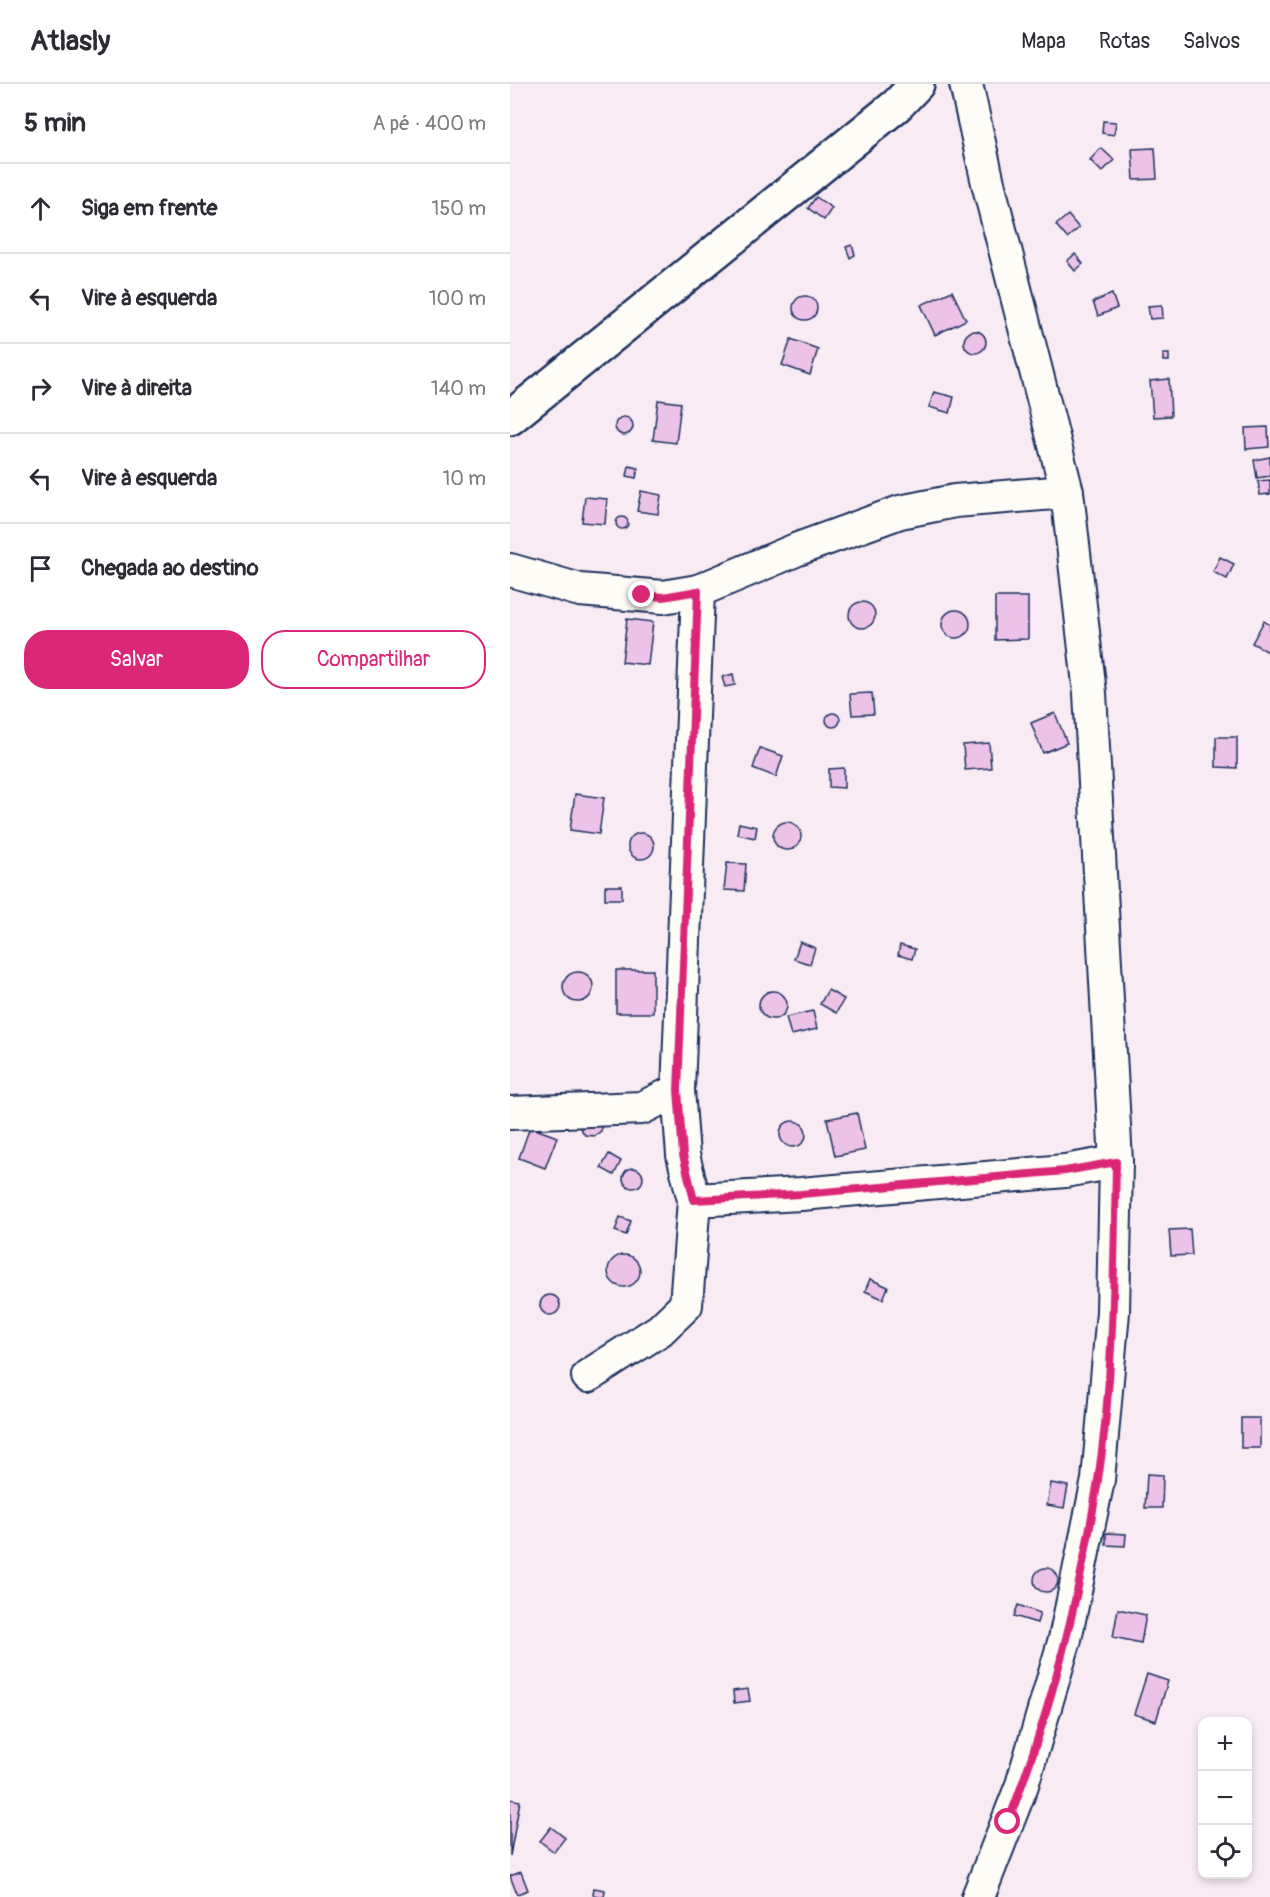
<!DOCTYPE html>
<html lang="pt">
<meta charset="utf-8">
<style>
:root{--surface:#fff;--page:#f7f7f7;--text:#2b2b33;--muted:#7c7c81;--line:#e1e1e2;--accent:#db2777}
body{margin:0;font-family:Pangolin,sans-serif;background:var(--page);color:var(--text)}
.controls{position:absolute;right:18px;bottom:18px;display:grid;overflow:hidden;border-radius:12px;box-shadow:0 3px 9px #0003}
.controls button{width:54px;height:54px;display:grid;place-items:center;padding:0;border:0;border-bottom:2px solid var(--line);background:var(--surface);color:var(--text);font:30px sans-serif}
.stop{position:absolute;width:18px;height:18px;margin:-14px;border:4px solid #db2777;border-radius:50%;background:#fff}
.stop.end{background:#db2777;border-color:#fff;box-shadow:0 2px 6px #0008}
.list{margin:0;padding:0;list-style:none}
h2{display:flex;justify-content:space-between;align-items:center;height:78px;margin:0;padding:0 24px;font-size:26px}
h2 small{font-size:20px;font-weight:400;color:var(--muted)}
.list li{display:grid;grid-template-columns:39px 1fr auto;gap:18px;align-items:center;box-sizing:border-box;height:90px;padding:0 24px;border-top:2px solid var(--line)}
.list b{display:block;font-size:22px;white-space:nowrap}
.list em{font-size:20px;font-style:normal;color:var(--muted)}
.actions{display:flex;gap:12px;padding:18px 24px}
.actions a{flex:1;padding:14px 0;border:2px solid var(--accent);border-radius:24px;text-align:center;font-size:21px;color:var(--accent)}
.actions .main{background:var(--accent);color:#fff}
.icon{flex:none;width:33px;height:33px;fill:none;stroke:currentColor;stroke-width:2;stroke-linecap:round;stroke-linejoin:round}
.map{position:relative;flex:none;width:760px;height:1813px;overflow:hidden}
header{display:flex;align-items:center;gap:36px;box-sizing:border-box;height:84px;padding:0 30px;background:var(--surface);border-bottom:2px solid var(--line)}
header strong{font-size:28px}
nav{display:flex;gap:33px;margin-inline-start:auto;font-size:21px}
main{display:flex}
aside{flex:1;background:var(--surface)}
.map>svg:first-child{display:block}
</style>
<header>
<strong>Atlasly</strong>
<nav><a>Mapa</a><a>Rotas</a><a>Salvos</a></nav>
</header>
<main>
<aside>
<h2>5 min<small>A pé · 400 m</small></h2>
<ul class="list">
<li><svg class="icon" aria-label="ahead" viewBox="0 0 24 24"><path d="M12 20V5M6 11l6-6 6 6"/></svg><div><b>Siga em frente</b></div><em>150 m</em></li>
<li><svg class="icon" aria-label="left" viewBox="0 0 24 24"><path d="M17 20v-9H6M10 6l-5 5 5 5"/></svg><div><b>Vire à esquerda</b></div><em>100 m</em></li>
<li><svg class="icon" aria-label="right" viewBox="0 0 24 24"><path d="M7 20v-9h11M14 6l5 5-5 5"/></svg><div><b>Vire à direita</b></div><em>140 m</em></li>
<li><svg class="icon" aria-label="left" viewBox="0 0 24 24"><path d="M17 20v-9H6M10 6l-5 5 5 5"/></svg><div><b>Vire à esquerda</b></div><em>10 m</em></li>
<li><svg class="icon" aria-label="arrive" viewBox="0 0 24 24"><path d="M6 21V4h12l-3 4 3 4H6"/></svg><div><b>Chegada ao destino</b></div></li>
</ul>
<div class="actions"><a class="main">Salvar</a><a>Compartilhar</a></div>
</aside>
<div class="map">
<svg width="760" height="1813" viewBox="0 0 760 1813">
<rect width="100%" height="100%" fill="#f8ebf3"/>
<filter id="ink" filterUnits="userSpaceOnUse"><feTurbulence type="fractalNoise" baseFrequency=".0167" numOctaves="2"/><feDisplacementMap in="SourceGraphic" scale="12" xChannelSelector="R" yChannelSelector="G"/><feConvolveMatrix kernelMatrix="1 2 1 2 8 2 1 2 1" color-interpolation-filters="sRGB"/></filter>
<g filter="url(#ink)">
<g fill="#edc2e9" stroke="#1b2f5e" stroke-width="1.5">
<polygon points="593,37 606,38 604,51 592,49"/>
<polygon points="591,64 604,76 592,88 580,76"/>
<polygon points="645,64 647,95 624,96 622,65"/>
<polygon points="306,113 322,124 314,136 298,124"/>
<polygon points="558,131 569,144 557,154 546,141"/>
<polygon points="342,161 345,171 340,174 336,163"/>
<polygon points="565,170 573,180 565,187 557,177"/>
<polygon points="442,207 456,236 425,251 411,221"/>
<polygon points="602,210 607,224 588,232 583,218"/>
<circle cx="295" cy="224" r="12"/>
<polygon points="652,221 653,234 640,235 638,222"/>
<circle cx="465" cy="258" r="11"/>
<polygon points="281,255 308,265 300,291 272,281"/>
<rect x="653" y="270" width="6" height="7"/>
<polygon points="659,295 661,332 643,333 640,297"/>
<polygon points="424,308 444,313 440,329 419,323"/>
<polygon points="148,316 171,319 166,359 143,356"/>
<circle cx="114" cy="342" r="9"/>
<polygon points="758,343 759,363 736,365 735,344"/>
<polygon points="760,373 760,392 747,394 744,376"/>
<polygon points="119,382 128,384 126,394 117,392"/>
<polygon points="760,396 760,410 750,411 748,397"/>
<polygon points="131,407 151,411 148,430 127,427"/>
<polygon points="75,413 97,415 95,440 72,438"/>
<circle cx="112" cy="439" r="6"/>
<polygon points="710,473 724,480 717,495 703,488"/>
<polygon points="485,513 518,513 518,555 485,556"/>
<circle cx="352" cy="531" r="13"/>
<circle cx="446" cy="540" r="14"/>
<polygon points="117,535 143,538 138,581 112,578"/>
<polygon points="754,537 760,541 760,569 742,559"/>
<polygon points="223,590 225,601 215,603 212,593"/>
<polygon points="362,609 364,630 342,631 340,610"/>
<polygon points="545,629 557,659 533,669 521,639"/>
<circle cx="323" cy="636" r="7"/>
<polygon points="706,653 727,653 727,684 706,683"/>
<polygon points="479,659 481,684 455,686 453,661"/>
<polygon points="250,664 273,672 266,693 243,684"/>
<polygon points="334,684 334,704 319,703 319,685"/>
<polygon points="65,710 94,714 89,750 60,746"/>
<circle cx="277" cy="752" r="14"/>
<polygon points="229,739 247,743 245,754 227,750"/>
<circle cx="131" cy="762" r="13"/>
<polygon points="217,779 236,780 234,807 214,806"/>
<rect x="95" y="802" width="17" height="13"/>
<polygon points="290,858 305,864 300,880 284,875"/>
<polygon points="390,861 405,865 402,875 388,871"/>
<rect x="106" y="886" width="37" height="43"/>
<circle cx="68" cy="903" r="15"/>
<polygon points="318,906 334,915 326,929 310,920"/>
<circle cx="263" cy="921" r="14"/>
<polygon points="303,927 307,945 281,951 276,933"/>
<polygon points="347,1029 355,1066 325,1072 317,1035"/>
<circle cx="283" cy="1050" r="13"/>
<polygon points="92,1038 91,1047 84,1052 75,1051 70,1044 70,1039"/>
<polygon points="20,1043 47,1053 35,1084 9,1074"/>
<polygon points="99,1070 111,1077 104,1091 91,1084"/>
<circle cx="123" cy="1094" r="10"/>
<polygon points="110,1133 121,1137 116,1151 105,1147"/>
<polygon points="680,1145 682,1171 661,1172 659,1146"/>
<circle cx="114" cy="1187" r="16"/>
<polygon points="360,1195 378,1203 373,1215 355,1207"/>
<circle cx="40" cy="1221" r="10"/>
<rect x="731" y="1334" width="19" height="30"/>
<polygon points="637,1390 653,1391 652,1424 635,1424"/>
<polygon points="541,1399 558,1402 554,1424 537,1421"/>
<polygon points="596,1449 616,1450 615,1462 596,1461"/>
<circle cx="536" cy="1496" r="12"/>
<polygon points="508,1521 530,1529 527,1539 504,1532"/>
<polygon points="608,1525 636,1531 631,1559 603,1553"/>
<polygon points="637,1590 658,1597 646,1637 624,1630"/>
<polygon points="238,1605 240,1617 224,1619 223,1607"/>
<polygon points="0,1715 10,1717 0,1772"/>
<polygon points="41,1743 55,1754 44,1768 30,1757"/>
<polygon points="11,1788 18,1806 7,1810 0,1792"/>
<polygon points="84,1804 95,1806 94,1813 83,1811"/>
</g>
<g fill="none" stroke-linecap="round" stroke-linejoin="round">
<g stroke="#1b2f5e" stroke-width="36">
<g id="minor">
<polyline points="456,0 478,99 557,408 580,609 606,1078 603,1228 588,1396 555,1555 512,1701 468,1813"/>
<polyline points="0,486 70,506 153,513 188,507 288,465 390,428 445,417 557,408"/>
<polyline points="0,1029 132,1024 168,1006"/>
<polyline points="184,1116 291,1110 555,1087 606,1078"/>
<polyline points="78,1292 150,1246 176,1221 184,1116 173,1071 168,1006 188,507"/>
</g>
</g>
<g stroke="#1b2f5e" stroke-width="38">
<polyline id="tertiary" points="0,334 387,21 407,0"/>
</g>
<use href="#minor" stroke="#fdfcf7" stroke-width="32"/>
<use href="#tertiary" stroke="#fdfcf7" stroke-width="33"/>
</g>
</g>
<g fill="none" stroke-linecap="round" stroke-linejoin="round" filter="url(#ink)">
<path stroke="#db2777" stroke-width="8" d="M 132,511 L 153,513 L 188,507 L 168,1006 L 173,1071 L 184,1116 L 291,1110 L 555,1087 L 606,1078 C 604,1184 604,1291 588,1396 C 570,1510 540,1631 498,1738"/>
</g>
</svg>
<div class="controls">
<button>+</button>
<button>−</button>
<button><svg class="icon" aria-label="locate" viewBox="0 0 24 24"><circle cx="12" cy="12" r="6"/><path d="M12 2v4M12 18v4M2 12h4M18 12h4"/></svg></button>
</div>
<div class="stop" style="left:498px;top:1738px"></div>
<div class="stop end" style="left:132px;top:511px"></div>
</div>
</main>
